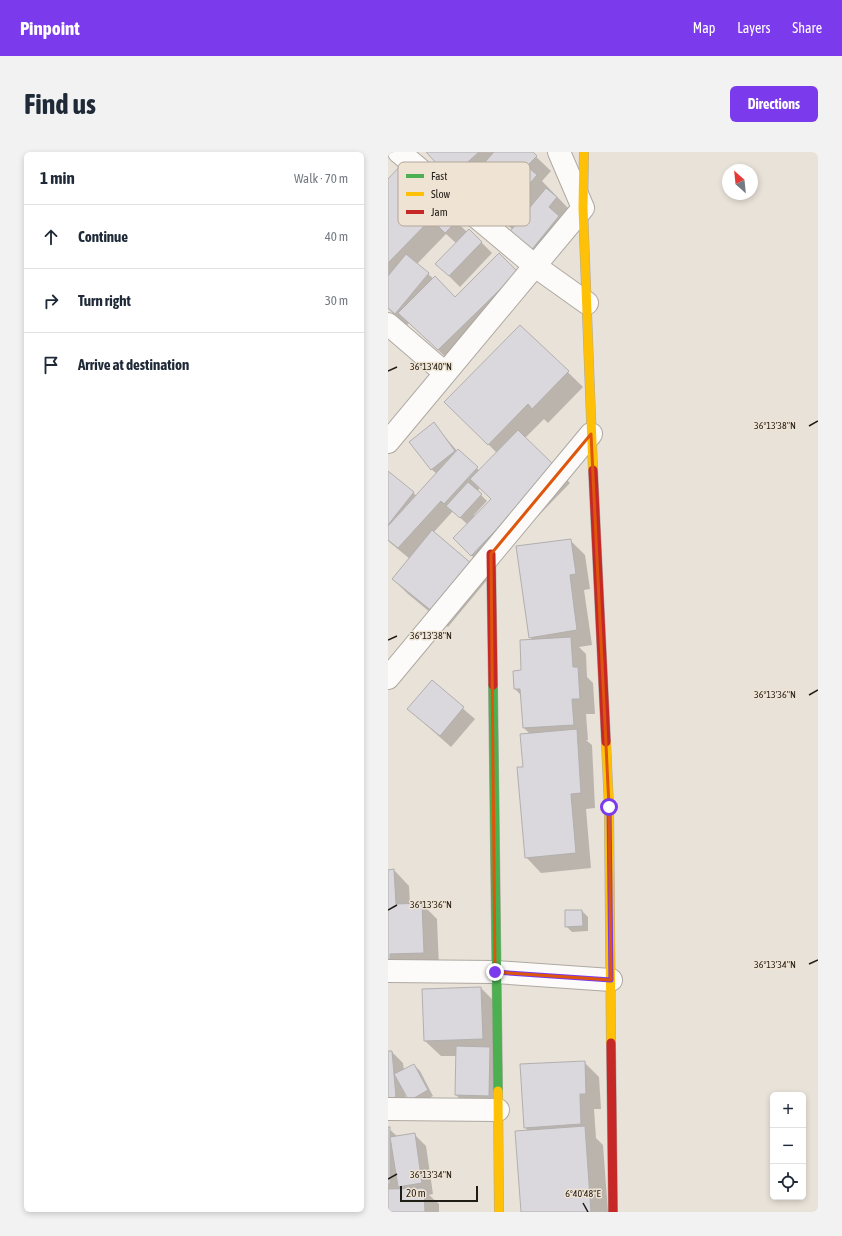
<!DOCTYPE html>
<meta charset="utf-8">
<style>
:root{--surface:#fff;--page:#f2f2f3;--text:#1f2937;--muted:#747a83;--line:#e0e1e3;--accent:#7c3aed}
body{margin:0;font-family:"Asap Condensed",sans-serif;background:var(--page);color:var(--text)}
.controls{position:absolute;right:12px;bottom:12px;display:grid;overflow:hidden;border-radius:6px;box-shadow:0 2px 6px #0003}
.controls button{width:36px;height:36px;display:grid;place-items:center;padding:0;border:0;border-bottom:1px solid var(--line);background:var(--surface);color:var(--text);font:20px sans-serif}
.compass{position:absolute;left:334px;top:12px;width:36px;height:36px;border-radius:50%;background:var(--surface);box-shadow:0 2px 6px #0003;rotate:333deg}
.scale{position:absolute;left:12px;bottom:10px;width:78px;box-sizing:border-box;padding-left:4px;border:2px solid #201c16;border-top:0;font-size:11px;line-height:14px;white-space:nowrap;color:#201c16;-webkit-text-stroke:3px #efe3d3;paint-order:stroke}
.stop{position:absolute;width:12px;height:12px;margin:-9px;border:3px solid #7c3aed;border-radius:50%;background:#fff}
.stop.end{background:#7c3aed;border-color:#fff;box-shadow:0 1px 4px #0008}
.list{margin:0;padding:0;list-style:none}
h2{display:flex;justify-content:space-between;align-items:center;height:52px;margin:0;padding:0 16px;font-size:17px}
h2 small{font-size:13px;font-weight:400;color:var(--muted)}
.list li{display:grid;grid-template-columns:26px 1fr auto;gap:12px;align-items:center;box-sizing:border-box;height:64px;padding:0 16px;border-top:1px solid var(--line)}
.list b{display:block;font-size:15px;white-space:nowrap}
.list em{font-size:13px;font-style:normal;color:var(--muted)}
.icon{flex:none;width:22px;height:22px;fill:none;stroke:currentColor;stroke-width:2;stroke-linecap:round;stroke-linejoin:round}
.map{position:relative;flex:none;width:430px;height:1060px;overflow:hidden;border-radius:6px}
header{display:flex;align-items:center;gap:24px;box-sizing:border-box;height:56px;padding:0 20px;background:var(--accent);color:#fff}
header strong{font-size:19px}
nav{display:flex;gap:22px;margin-inline-start:auto;font-size:14px}
.intro{display:flex;align-items:center;justify-content:space-between;box-sizing:border-box;height:96px;padding:0 24px}
h1{margin:0;font-size:28px}
.button{padding:10px 18px;border-radius:6px;background:var(--accent);color:#fff;font-size:14px;font-weight:700}
main{display:flex;gap:24px;padding:0 24px}
aside{flex:1;background:var(--surface);border-radius:6px;box-shadow:0 2px 6px #0003}
.map>svg:first-child{display:block}
</style>
<header>
<strong>Pinpoint</strong>
<nav><a>Map</a><a>Layers</a><a>Share</a></nav>
</header>
<div class="intro"><h1>Find us</h1><a class="button">Directions</a></div>
<main>
<aside>
<h2>1 min<small>Walk · 70 m</small></h2>
<ul class="list">
<li><svg class="icon" aria-label="ahead" viewBox="0 0 24 24"><path d="M12 20V5M6 11l6-6 6 6"/></svg><div><b>Continue</b></div><em>40 m</em></li>
<li><svg class="icon" aria-label="right" viewBox="0 0 24 24"><path d="M7 20v-9h11M14 6l5 5-5 5"/></svg><div><b>Turn right</b></div><em>30 m</em></li>
<li><svg class="icon" aria-label="arrive" viewBox="0 0 24 24"><path d="M6 21V4h12l-3 4 3 4H6"/></svg><div><b>Arrive at destination</b></div></li>
</ul>
</aside>
<div class="map">
<svg width="430" height="1060" viewBox="0 0 430 1060">
<rect width="100%" height="100%" fill="#e9e2d9"/>
<g fill="#0003" fill-rule="evenodd">
<polygon points="39,0 143,0 163,19 154,29 180,56 172,66 182,76 152,111 125,78 81,37 78,41"/>
<polygon points="0,28 35,33 50,48 48,50 79,80 81,78 104,101 72,135 60,123 68,91 58,82 29,112 67,146 111,103 144,136 66,213 21,171 19,173 0,157"/>
<path d="M 155,196 L 195,235 L 160,271 L 156,267 L 137,286 L 182,331 L 98,418 L 66,386 L 79,372 L 65,359 L 45,381 L 99,428 L 60,475 L 20,442 L 5,427 L 22,407 L 0,389 L 0,320 L 29,344 L 49,322 L 43,317 L 46,272 L 70,300 L 92,319 L 109,301 L 58,250 ZM 92,336 L 104,347 L 87,365 L 86,363 L 99,349 L 89,339 Z"/>
<polygon points="182,388 197,403 202,437 196,438 204,493 191,495 198,502 199,525 205,531 207,562 198,562 200,588 198,588 204,593 207,656 198,657 203,716 153,721 138,705 136,616 142,582 136,576 134,544 127,537 145,488 142,485"/>
<polygon points="44,530 87,567 63,595 20,557"/>
<polygon points="6,718 21,734 22,753 34,752 49,767 51,816 0,822 0,719"/>
<polygon points="194,759 200,765 200,779 184,780 178,774"/>
<polygon points="93,836 108,851 112,955 79,954 68,943 69,904 53,904 37,889 35,838"/>
<polygon points="0,900 4,900 15,911 16,918 26,913 32,919 45,944 27,954 17,940 19,956 0,958"/>
<polygon points="196,910 211,925 213,957 206,957 208,986 215,993 220,1060 134,1060 140,979 137,975"/>
<polygon points="0,976 10,985 27,983 38,994 45,1042 41,1043 51,1052 51,1060 0,1060"/>
</g>
<g fill="#dad7dd" stroke="#b2afae">
<polygon points="38,0 91,0 62,26"/>
<polygon points="106,0 145,0 149,4 139,14 149,23 112,66 76,33"/>
<polygon points="14,12 36,33 34,35 69,69 57,81 43,67 0,111 0,27"/>
<polygon points="158,36 169,45 161,55 171,64 141,101 119,83"/>
<polygon points="81,77 94,90 61,124 47,112"/>
<polygon points="111,101 130,120 50,198 10,161 47,124 67,145"/>
<polygon points="18,102 41,121 7,162 0,156 0,124"/>
<polygon points="132,173 181,219 144,257 140,252 100,293 56,250"/>
<polygon points="46,270 67,299 43,318 21,290"/>
<polygon points="130,278 168,315 83,404 65,386 103,347 82,327"/>
<polygon points="70,297 90,315 56,352 53,349 10,396 0,388 0,374"/>
<polygon points="0,319 26,340 0,373"/>
<polygon points="80,330 94,342 72,366 58,354"/>
<polygon points="44,378 84,412 45,460 4,427"/>
<polygon points="183,387 188,422 182,423 189,478 141,486 128,394"/>
<polygon points="183,485 185,515 190,515 192,547 184,547 186,573 135,576 132,537 126,537 125,519 133,518 132,488"/>
<polygon points="44,528 76,555 52,584 19,557"/>
<polygon points="189,577 193,641 183,642 188,701 137,706 129,615 135,615 132,582"/>
<polygon points="6,717 8,752 34,751 36,801 2,802 2,807 0,807 0,718"/>
<polygon points="177,758 194,758 195,774 177,775"/>
<polygon points="93,835 95,887 36,889 34,837"/>
<polygon points="68,894 102,895 101,944 67,943"/>
<polygon points="0,899 4,899 8,945 0,947"/>
<polygon points="197,909 198,942 192,942 193,972 136,976 132,912"/>
<polygon points="26,912 40,938 21,949 6,922"/>
<polygon points="197,974 203,1060 133,1060 127,979"/>
<rect x="0" y="975" width="2" height="57"/>
<polygon points="27,981 34,1031 10,1035 2,985"/>
<polygon points="36,1036 37,1060 0,1060 0,1037"/>
</g>
<g fill="none" stroke-linecap="round" stroke-linejoin="round">
<g stroke="#aea8a1" stroke-width="24">
<g id="street">
<polyline points="11,0 147,114 199,151"/>
<polyline points="0,172 57,221"/>
<polyline points="0,290 195,56 171,0"/>
<polyline points="0,526 203,282"/>
<polyline points="0,819 107,820 223,828"/>
<polyline points="0,957 110,958"/>
</g>
</g>
<g stroke="#aea8a1" stroke-width="10">
<polyline id="fast" points="105,533 110,939"/>
</g>
<g stroke="#aea8a1" stroke-width="10">
<g id="slow">
<polyline points="196,0 195,56 205,318"/>
<polyline points="218,590 221,655 223,891"/>
<polyline points="110,939 111,1060"/>
</g>
</g>
<g stroke="#aea8a1" stroke-width="10">
<g id="jam">
<polyline points="205,318 218,590"/>
<polyline points="103,402 105,533"/>
<polyline points="223,891 225,1060"/>
</g>
</g>
<use href="#street" stroke="#fcfbf9" stroke-width="22"/>
<use href="#fast" stroke="#4caf50" stroke-width="9"/>
<use href="#slow" stroke="#ffc107" stroke-width="9"/>
<use href="#jam" stroke="#c62828" stroke-width="9"/>
</g>
<g fill="none" stroke-linecap="round" stroke-linejoin="round">
<polyline stroke="#7c3aed" stroke-width="5" points="107,820 223,828 221,655"/>
</g>
<path fill="none" stroke="#de560c" stroke-width="3" stroke-linejoin="round" d="M 203,282 L 221,655 L 223,828 L 107,820 L 103,402 Z"/>
<path fill="none" stroke="#201c16" stroke-width="1.5" d="M 0,219 L 9,215M 421,274 L 430,269M 0,488 L 9,484M 421,543 L 430,538M 0,758 L 9,753M 421,812 L 430,808M 0,1027 L 9,1022M 195,1051 L 200,1060"/>
<rect x="10" y="10" width="132" height="64" rx="6" fill="#efe3d3" stroke="#b1a79a" stroke-width="1"/>
<rect x="18" y="22" width="18" height="4" fill="#4caf50"/>
<rect x="18" y="40" width="18" height="4" fill="#ffc107"/>
<rect x="18" y="58" width="18" height="4" fill="#c62828"/>
<g font-size="11" fill="#201c16">
<text x="43" y="28">Fast</text>
<text x="43" y="46">Slow</text>
<text x="43" y="64">Jam</text>
</g>
<g font-size="10" text-anchor="middle" fill="#201c16" stroke="#efe3d3" stroke-width="3" stroke-linejoin="round" paint-order="stroke">
<text x="43" y="218">36°13'40"N</text>
<text x="387" y="277">36°13'38"N</text>
<text x="43" y="487">36°13'38"N</text>
<text x="387" y="546">36°13'36"N</text>
<text x="43" y="756">36°13'36"N</text>
<text x="387" y="816">36°13'34"N</text>
<text x="43" y="1026">36°13'34"N</text>
<text x="195" y="1045">6°40'48"E</text>
</g>
</svg>
<div class="controls">
<button>+</button>
<button>−</button>
<button><svg class="icon" aria-label="locate" viewBox="0 0 24 24"><circle cx="12" cy="12" r="6"/><path d="M12 2v4M12 18v4M2 12h4M18 12h4"/></svg></button>
</div>
<svg class="compass" viewBox="-18 -18 36 36"><path d="M0-13l5 13h-10z" fill="#e53935"/><path d="M0 13l5-13h-10z" fill="#747a83"/></svg>
<div class="scale">20 m</div>
<div class="stop" style="left:221px;top:655px"></div>
<div class="stop end" style="left:107px;top:820px"></div>
</div>
</main>
